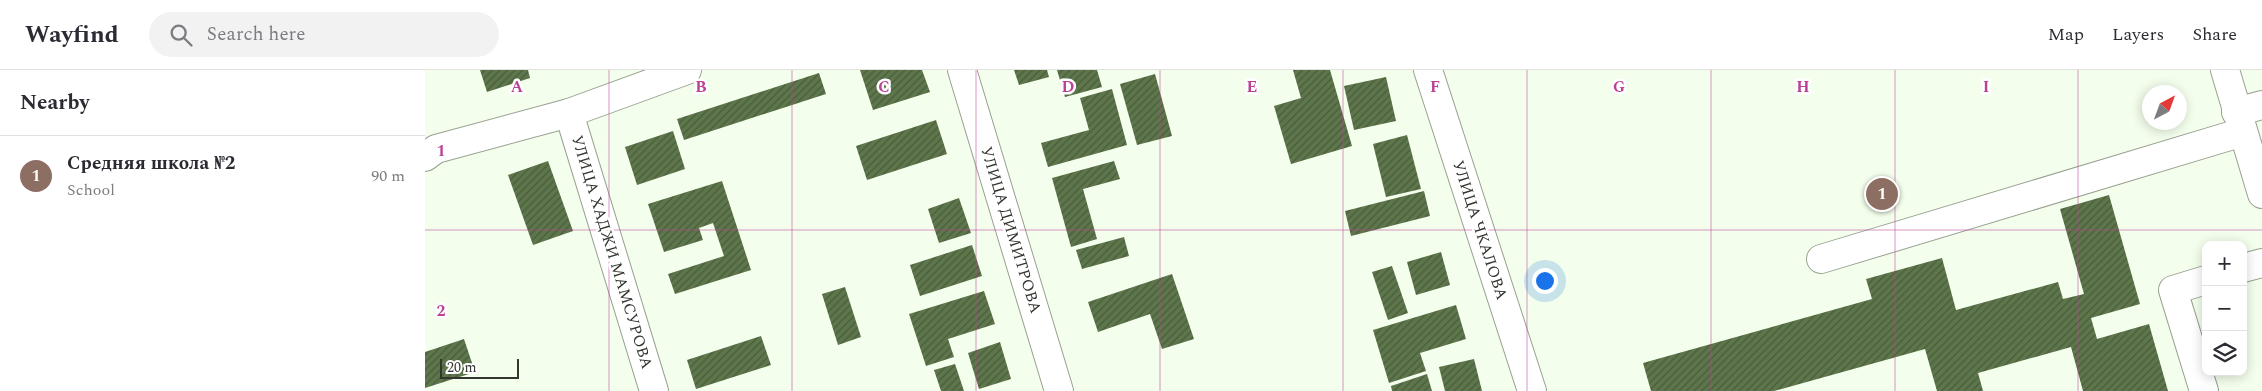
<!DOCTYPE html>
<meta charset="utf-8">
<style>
:root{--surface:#fff;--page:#f2f2f3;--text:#2b2b33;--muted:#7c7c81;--line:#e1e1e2;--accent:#ba4195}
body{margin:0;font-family:Spectral,serif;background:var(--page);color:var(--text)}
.controls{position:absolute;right:15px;bottom:15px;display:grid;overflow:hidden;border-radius:10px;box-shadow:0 2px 12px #0003}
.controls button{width:45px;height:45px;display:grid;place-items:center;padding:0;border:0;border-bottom:1px solid var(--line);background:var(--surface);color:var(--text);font:25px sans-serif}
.compass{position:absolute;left:1717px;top:15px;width:45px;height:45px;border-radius:50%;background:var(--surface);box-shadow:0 2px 12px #0003;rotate:41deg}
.scale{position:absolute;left:15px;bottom:12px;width:79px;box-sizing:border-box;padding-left:5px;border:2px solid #32362f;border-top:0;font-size:14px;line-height:18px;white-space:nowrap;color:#32362f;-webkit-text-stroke:4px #fff;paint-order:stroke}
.you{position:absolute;left:1119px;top:210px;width:18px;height:18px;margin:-12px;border:4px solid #fff;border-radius:50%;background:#1a73e8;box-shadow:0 0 0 8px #1a73e833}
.badge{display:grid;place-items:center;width:32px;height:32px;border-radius:50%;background:var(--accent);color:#fff;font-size:16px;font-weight:700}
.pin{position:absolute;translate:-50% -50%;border:2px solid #fff;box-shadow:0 1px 5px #0006}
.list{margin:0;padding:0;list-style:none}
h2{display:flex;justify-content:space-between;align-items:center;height:65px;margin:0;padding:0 20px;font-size:21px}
h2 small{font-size:16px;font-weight:400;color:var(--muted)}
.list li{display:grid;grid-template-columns:32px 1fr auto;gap:15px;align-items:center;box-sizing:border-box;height:80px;padding:0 20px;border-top:1px solid var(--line)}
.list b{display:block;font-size:19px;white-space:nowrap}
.list p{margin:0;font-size:16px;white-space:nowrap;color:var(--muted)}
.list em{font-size:16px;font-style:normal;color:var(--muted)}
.icon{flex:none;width:28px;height:28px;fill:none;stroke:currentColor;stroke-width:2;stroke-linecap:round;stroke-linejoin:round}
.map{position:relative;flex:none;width:1837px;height:321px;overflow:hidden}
header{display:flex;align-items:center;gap:30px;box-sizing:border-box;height:70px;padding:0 25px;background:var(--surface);border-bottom:1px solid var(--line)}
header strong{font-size:24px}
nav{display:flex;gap:28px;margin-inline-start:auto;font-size:18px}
.search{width:350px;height:45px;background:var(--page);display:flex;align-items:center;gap:12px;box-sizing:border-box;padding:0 18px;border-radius:28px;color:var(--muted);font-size:19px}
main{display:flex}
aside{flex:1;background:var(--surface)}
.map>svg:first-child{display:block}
</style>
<header>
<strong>Wayfind</strong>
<div class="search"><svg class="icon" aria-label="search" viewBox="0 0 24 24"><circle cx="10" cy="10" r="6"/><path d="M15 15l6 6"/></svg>Search here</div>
<nav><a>Map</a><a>Layers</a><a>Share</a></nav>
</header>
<main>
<aside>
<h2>Nearby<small></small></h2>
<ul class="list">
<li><span class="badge" style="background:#8d6e63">1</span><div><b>Средняя школа №2</b><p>School</p></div><em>90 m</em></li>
</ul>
</aside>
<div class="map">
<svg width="1837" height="321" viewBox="0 0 1837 321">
<defs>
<pattern id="building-hatch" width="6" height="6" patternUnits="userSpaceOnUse" patternTransform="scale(1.25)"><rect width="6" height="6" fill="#5e764b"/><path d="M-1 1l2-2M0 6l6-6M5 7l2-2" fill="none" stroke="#4a5c3c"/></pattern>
</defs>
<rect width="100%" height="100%" fill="#f4feec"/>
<g fill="url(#building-hatch)">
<polygon points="55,0 103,0 105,8 62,22"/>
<polygon points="435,0 497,0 505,22 448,40"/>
<polygon points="589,0 622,0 624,7 594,15"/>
<polygon points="632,0 672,0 677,17 640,27"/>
<polygon points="868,0 905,0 927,76 866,94 849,36 876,28"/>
<polygon points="394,3 401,24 259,70 252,49"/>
<polygon points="730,4 747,66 712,75 695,14"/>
<polygon points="961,7 971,51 929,60 919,16"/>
<polygon points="687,19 702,75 623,97 616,73 664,60 655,28"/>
<polygon points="511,50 522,84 442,110 431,76"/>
<polygon points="248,61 260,99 212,115 200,77"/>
<polygon points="982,65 996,119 961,127 948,74"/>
<polygon points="123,91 148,161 108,175 83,105"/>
<polygon points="689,91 695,109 658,119 672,169 646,177 627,108"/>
<polygon points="297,111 326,200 250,224 243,204 299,186 288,153 274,158 278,170 239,182 223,134"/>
<polygon points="999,121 1005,146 926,166 920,141"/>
<polygon points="1684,125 1715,234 1666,248 1672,269 1724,254 1743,321 1658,321 1646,277 1553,303 1558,321 1512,321 1500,279 1349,321 1226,321 1218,293 1447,229 1441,209 1517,188 1531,240 1633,212 1638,229 1659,224 1635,139"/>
<polygon points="534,128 546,163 514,173 503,139"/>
<polygon points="699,167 704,186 657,199 651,180"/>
<polygon points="547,175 557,206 495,226 485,195"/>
<polygon points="1016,182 1025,215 991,225 982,192"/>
<polygon points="967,196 983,243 963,250 947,202"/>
<polygon points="747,204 769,269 737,279 725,244 673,262 663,232"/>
<polygon points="420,217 436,267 413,275 397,224"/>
<polygon points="559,221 570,254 523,269 529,287 501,296 484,244"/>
<polygon points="1031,235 1041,269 995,283 1001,301 964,313 948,260"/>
<polygon points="336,266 346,295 271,319 262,290"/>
<polygon points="39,269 50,302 0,318 0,282"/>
<polygon points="575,272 586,309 554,319 543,283"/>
<polygon points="1049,289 1057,321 1020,321 1014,297"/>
<polygon points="530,294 539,321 516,321 509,300"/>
<polygon points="1002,304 1007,321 967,321 966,316"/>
</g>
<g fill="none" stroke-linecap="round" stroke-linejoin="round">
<g stroke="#98a191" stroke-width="30">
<g id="minor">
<polyline points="537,0 634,321"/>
<polyline points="1003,0 1107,321"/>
<polyline points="1800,0 1837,124"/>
<polyline points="1811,42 1837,35"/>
<polyline points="144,43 229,321"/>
<polyline points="0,87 11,79 144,43 262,0"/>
<polyline points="1396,189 1818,62"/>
<polyline points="1818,198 1837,193"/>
<polyline points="1779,321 1748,220 1781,210"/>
</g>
</g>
<use href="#minor" stroke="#fff" stroke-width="28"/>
</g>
<path fill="none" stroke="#ba4195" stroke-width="1" stroke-opacity="0.55" d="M 184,0 L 184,321M 367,0 L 367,321M 551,0 L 551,321M 735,0 L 735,321M 918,0 L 918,321M 1102,0 L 1102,321M 1286,0 L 1286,321M 1470,0 L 1470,321M 1653,0 L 1653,321M 0,160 L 1837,160"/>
<g text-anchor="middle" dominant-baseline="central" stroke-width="5" stroke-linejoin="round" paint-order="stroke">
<g font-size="16" fill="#32362f" stroke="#fff">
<text transform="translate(586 160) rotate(73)">УЛИЦА ДИМИТРОВА</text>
<text transform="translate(1055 160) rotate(72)">УЛИЦА ЧКАЛОВА</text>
<text transform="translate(187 182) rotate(73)">УЛИЦА ХАДЖИ МАМСУРОВА</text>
</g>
</g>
<g font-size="16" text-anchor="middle" font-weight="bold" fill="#ba4195" stroke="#fff" stroke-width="5" stroke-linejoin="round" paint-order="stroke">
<text x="92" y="22">A</text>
<text x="276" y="22">B</text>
<text x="459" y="22">C</text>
<text x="643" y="22">D</text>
<text x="827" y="22">E</text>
<text x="1010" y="22">F</text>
<text x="1194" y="22">G</text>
<text x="1378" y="22">H</text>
<text x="1561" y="22">I</text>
<text x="16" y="86">1</text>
<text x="16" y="246">2</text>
</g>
</svg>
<div class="controls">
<button>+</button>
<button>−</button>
<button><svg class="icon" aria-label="layers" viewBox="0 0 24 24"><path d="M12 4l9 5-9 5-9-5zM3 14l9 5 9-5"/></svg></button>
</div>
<svg class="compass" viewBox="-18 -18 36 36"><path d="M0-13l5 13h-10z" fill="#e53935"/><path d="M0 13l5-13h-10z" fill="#7c7c81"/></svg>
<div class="scale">20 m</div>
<div class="you"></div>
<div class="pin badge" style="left:1457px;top:124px;background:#8d6e63">1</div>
</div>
</main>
